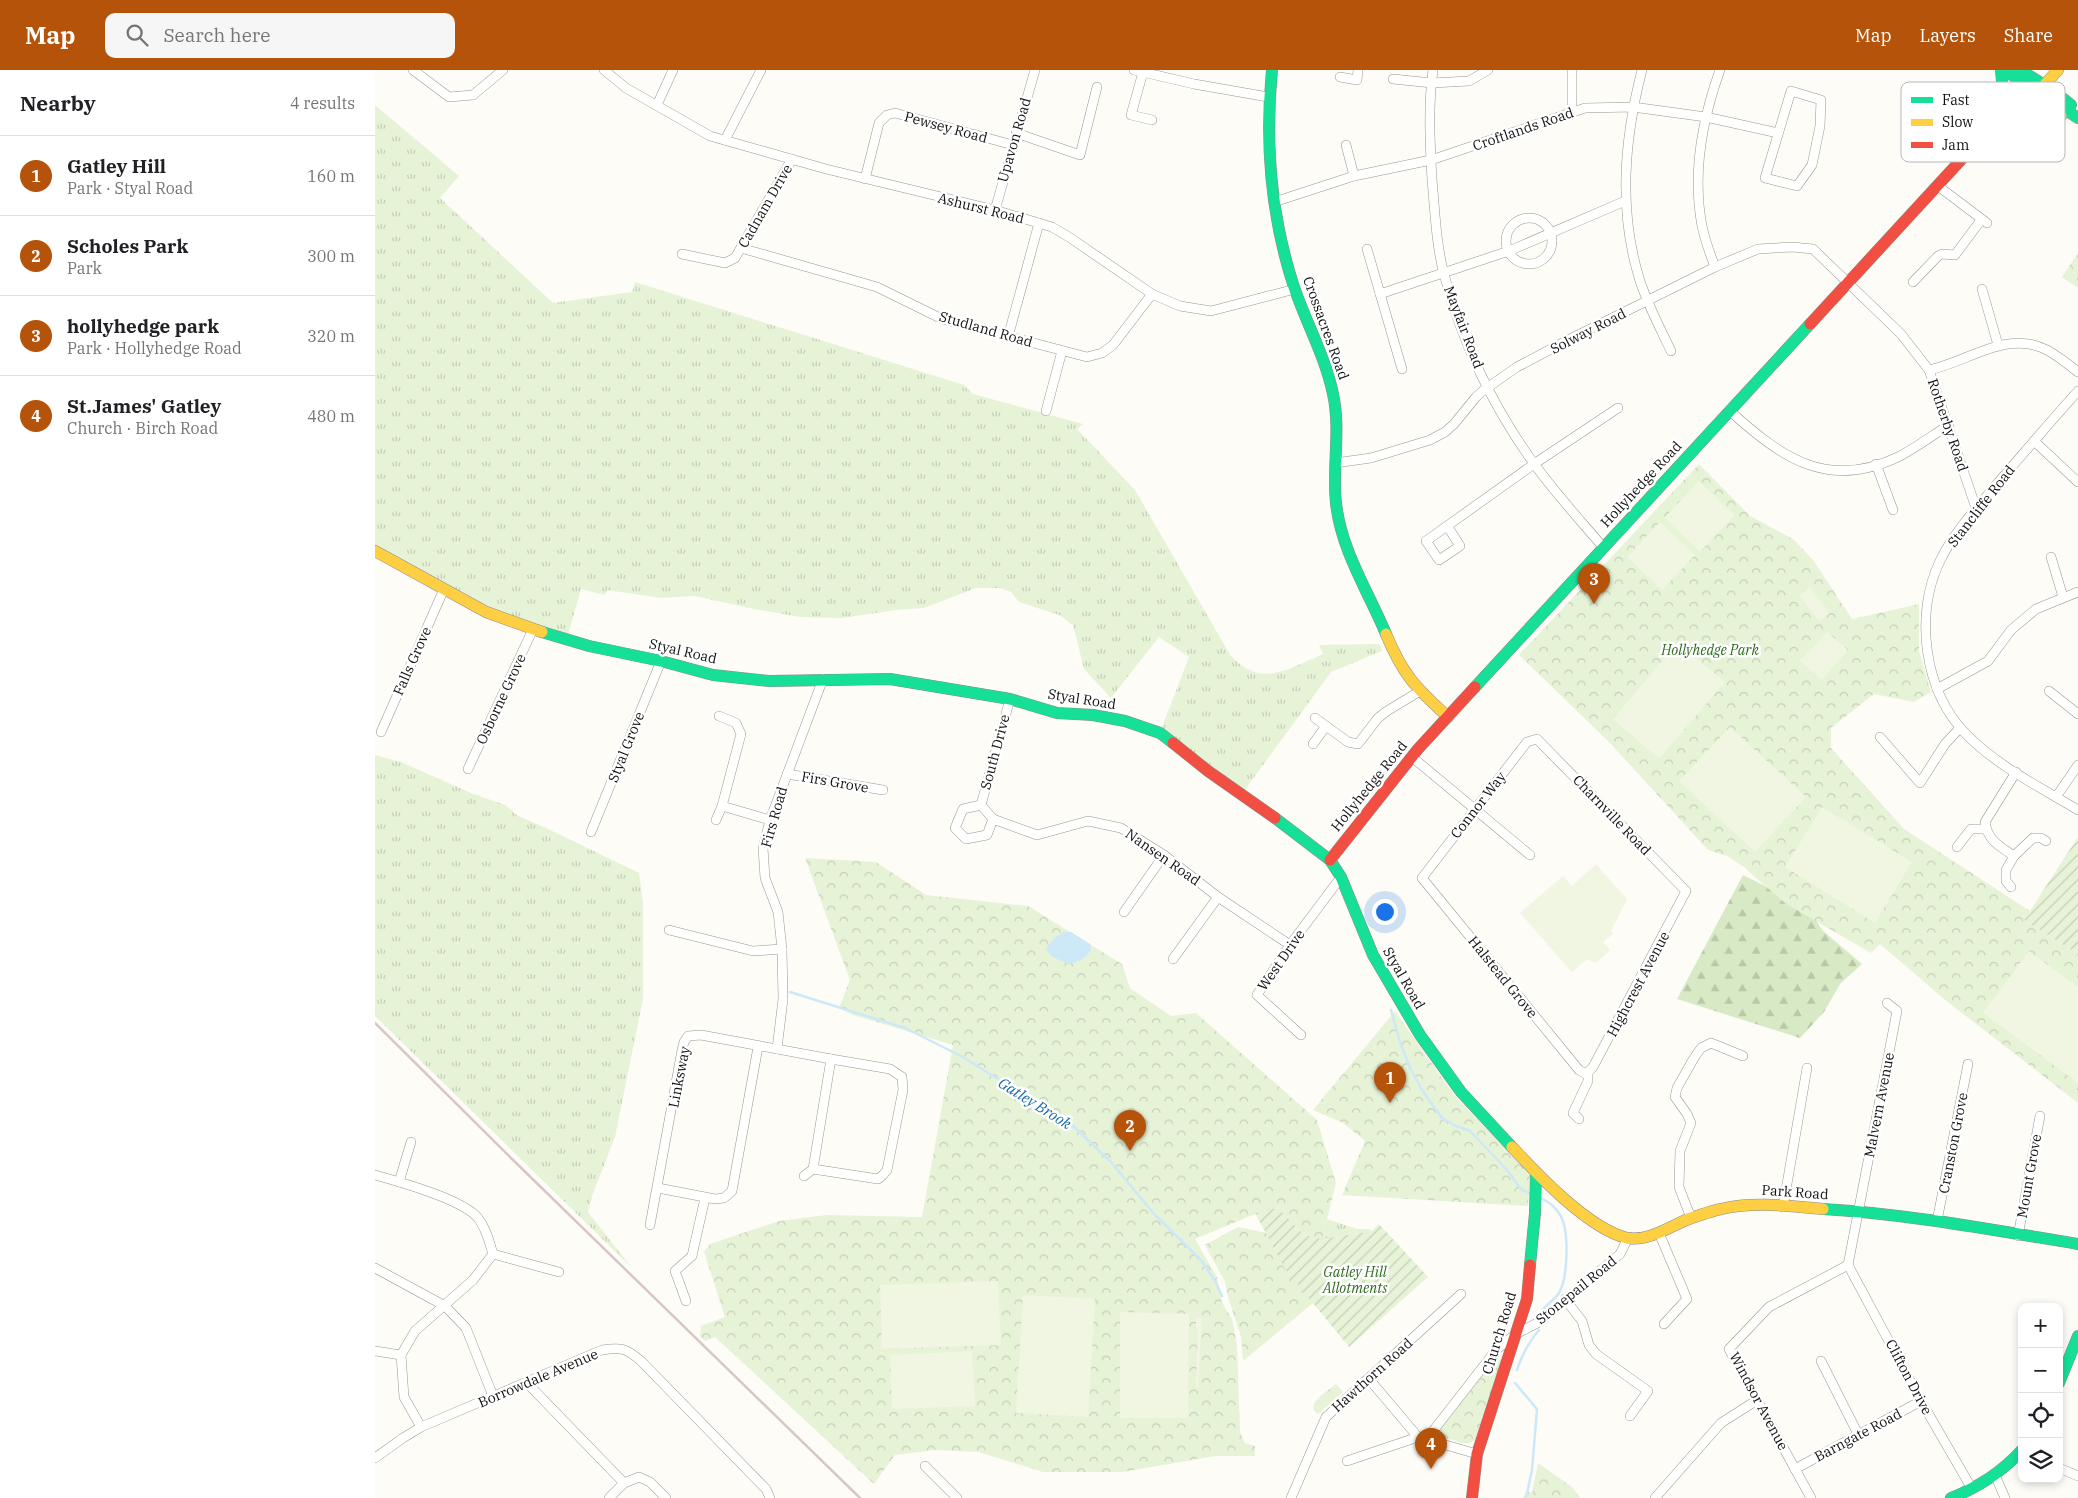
<!DOCTYPE html>
<meta charset="utf-8">
<style>
:root{--surface:#fff;--page:#f6f6f6;--text:#202124;--muted:#757577;--line:#e0e0e0;--accent:#b45309}
body{margin:0;font-family:"IBM Plex Serif",serif;background:var(--page);color:var(--text)}
.controls{position:absolute;right:15px;bottom:15px;display:grid;overflow:hidden;border-radius:10px;box-shadow:0 2px 8px #0003}
.controls button{width:45px;height:45px;display:grid;place-items:center;padding:0;border:0;border-bottom:1px solid var(--line);background:var(--surface);color:var(--text);font:25px sans-serif}
.you{position:absolute;left:1009px;top:841px;width:18px;height:18px;margin:-12px;border:4px solid #fff;border-radius:50%;background:#1a73e8;box-shadow:0 0 0 8px #1a73e833}
.badge{display:grid;place-items:center;width:32px;height:32px;border-radius:50%;background:var(--accent);color:#fff;font-size:16px;font-weight:700}
.pin{position:absolute;translate:-50% -41px;filter:drop-shadow(0 1px 2px #0008)}
.pin::after{content:'';position:absolute;top:26px;width:18px;height:15px;background:inherit;clip-path:polygon(0 0,100% 0,50% 100%)}
.list{margin:0;padding:0;list-style:none}
h2{display:flex;justify-content:space-between;align-items:center;height:65px;margin:0;padding:0 20px;font-size:21px}
h2 small{font-size:16px;font-weight:400;color:var(--muted)}
.list li{display:grid;grid-template-columns:32px 1fr auto;gap:15px;align-items:center;box-sizing:border-box;height:80px;padding:0 20px;border-top:1px solid var(--line)}
.list b{display:block;font-size:19px;white-space:nowrap}
.list p{margin:0;font-size:16px;white-space:nowrap;color:var(--muted)}
.list em{font-size:16px;font-style:normal;color:var(--muted)}
.icon{flex:none;width:28px;height:28px;fill:none;stroke:currentColor;stroke-width:2;stroke-linecap:round;stroke-linejoin:round}
.map{position:relative;flex:none;width:1703px;height:1428px;overflow:hidden}
header{display:flex;align-items:center;gap:30px;box-sizing:border-box;height:70px;padding:0 25px;background:var(--accent);color:#fff}
header strong{font-size:24px}
nav{display:flex;gap:28px;margin-inline-start:auto;font-size:18px}
.search{width:350px;height:45px;background:var(--page);display:flex;align-items:center;gap:12px;box-sizing:border-box;padding:0 18px;border-radius:10px;color:var(--muted);font-size:19px}
main{display:flex}
aside{flex:1;background:var(--surface)}
.map>svg:first-child{display:block}
</style>
<header>
<strong>Map</strong>
<div class="search"><svg class="icon" aria-label="search" viewBox="0 0 24 24"><circle cx="10" cy="10" r="6"/><path d="M15 15l6 6"/></svg>Search here</div>
<nav><a>Map</a><a>Layers</a><a>Share</a></nav>
</header>
<main>
<aside>
<h2>Nearby<small>4 results</small></h2>
<ul class="list">
<li><span class="badge">1</span><div><b>Gatley Hill</b><p>Park · Styal Road</p></div><em>160 m</em></li>
<li><span class="badge">2</span><div><b>Scholes Park</b><p>Park</p></div><em>300 m</em></li>
<li><span class="badge">3</span><div><b>hollyhedge park</b><p>Park · Hollyhedge Road</p></div><em>320 m</em></li>
<li><span class="badge">4</span><div><b>St.James' Gatley</b><p>Church · Birch Road</p></div><em>480 m</em></li>
</ul>
</aside>
<div class="map">
<svg width="1703" height="1428" viewBox="0 0 1703 1428">
<defs>
<pattern id="grass-tufts" width="24" height="20" patternUnits="userSpaceOnUse" patternTransform="scale(1.25)"><rect width="24" height="20" fill="#e7f3d7"/><path d="M3 7l-1-3M5 7V3M7 7l1-3M15 17l-1-3M17 17v-4M19 17l1-3" fill="none" stroke="#c5cfb8"/></pattern>
<pattern id="forest-firs" width="22" height="20" patternUnits="userSpaceOnUse" patternTransform="scale(1.25)"><rect width="22" height="20" fill="#d8eac5"/><path d="M5 1l3.5 6h-7zM16 11l3.5 6h-7z" fill="#b8c8a8"/></pattern>
<pattern id="park-crowns" width="20" height="18" patternUnits="userSpaceOnUse" patternTransform="scale(1.25)"><rect width="20" height="18" fill="#e7f3d7"/><path d="M2 6a3 3 0 1 1 6 0M12 15a3 3 0 1 1 6 0" fill="none" stroke="#c5cfb8"/></pattern>
<pattern id="garden-furrows" width="10" height="10" patternUnits="userSpaceOnUse" patternTransform="scale(1.25)"><rect width="10" height="10" fill="#e7f3d7"/><path d="M-1 1l2-2M0 10L10 0M9 11l2-2" fill="none" stroke="#c5cfb8"/></pattern>
</defs>
<rect width="100%" height="100%" fill="#fdfcf7"/>
<g fill="url(#grass-tufts)">
<path d="M 0,35 L 84,106 L 65,128 L 178,233 L 257,222 L 260,212 L 589,315 L 598,324 L 708,354 L 702,359 L 760,420 L 854,583 C 884,620 913,599 948,584 L 944,575 L 1004,574 L 1007,581 L 956,602 L 869,721 L 825,689 L 787,657 L 814,587 L 784,567 L 736,628 L 709,599 L 698,555 L 684,545 L 644,532 L 636,522 L 625,518 L 601,518 L 549,538 L 521,540 L 467,548 L 425,547 L 374,538 L 320,526 L 286,528 L 232,520 L 230,525 L 206,519 L 193,565 L 117,541 L 0,476 Z"/>
<polygon points="0,685 26,692 96,723 130,735 143,746 169,757 264,803 268,832 268,929 240,1067 217,1126 213,1142 256,1197 0,946"/>
<polygon points="952,1149 982,1159 994,1159 997,1161 947,1169"/>
<path d="M 961,1314 L 968,1322 L 943,1344 L 939,1341 C 935,1330 953,1321 961,1314 Z"/>
</g>
<polygon fill="url(#forest-firs)" points="1368,805 1398,820 1441,850 1447,860 1487,894 1465,914 1449,942 1425,968 1302,929"/>
<g fill="url(#park-crowns)">
<polygon points="1703,183 1703,218 1687,207"/>
<polygon points="1324,394 1375,446 1418,469 1438,490 1477,549 1544,534 1544,581 1556,622 1539,632 1499,624 1456,658 1456,678 1529,759 1655,841 1649,850 1703,884 1703,1033 1569,929 1505,874 1496,883 1410,833 1372,800 1371,798 1352,786 1333,780 1235,673 1144,585"/>
<polygon points="430,788 501,792 551,825 653,836 747,894 755,918 796,946 821,943 942,1050 961,1113 947,1169 929,1165 903,1138 885,1142 820,1169 842,1207 847,1233 857,1249 862,1275 865,1362 870,1373 880,1376 880,1386 840,1386 748,1402 668,1402 604,1382 560,1380 520,1385 499,1414 340,1267 330,1271 325,1266 326,1256 350,1247 329,1182 335,1174 404,1151 452,1145 547,1147 578,975 478,945 464,938 475,910"/>
<polygon points="1020,941 1079,1025 1155,1103 1153,1136 967,1125 990,1071 968,1053 938,1040"/>
<polygon points="863,1157 891,1163 938,1233 868,1291 866,1267 853,1227 850,1212 830,1175"/>
<polygon points="1122,1288 1127,1291 1100,1370 1093,1374 1059,1365"/>
<polygon points="1163,1393 1197,1417 1205,1428 1148,1428 1151,1421 1157,1423"/>
</g>
<g fill="url(#garden-furrows)">
<polygon points="1703,767 1703,884 1649,850"/>
<polygon points="903,1138 929,1165 947,1169 997,1161 1004,1154 1053,1207 974,1277 910,1199 880,1143"/>
</g>
<g fill="#f0f6e1">
<polygon points="1324,411 1360,445 1325,482 1289,448"/>
<polygon points="1285,452 1320,485 1287,520 1252,487"/>
<polygon points="1435,517 1455,543 1444,551 1424,525"/>
<polygon points="1452,562 1473,580 1447,610 1425,591"/>
<polygon points="1303,572 1350,612 1284,689 1238,649"/>
<polygon points="1355,657 1431,727 1380,782 1304,711"/>
<polygon points="1447,737 1537,792 1500,853 1410,797"/>
<polygon points="1221,794 1252,829 1236,861 1238,864 1228,872 1235,880 1221,893 1212,889 1197,902 1145,843 1188,806 1197,816"/>
<polygon points="1654,881 1703,917 1703,1013 1608,943"/>
<polygon points="623,1211 626,1275 507,1279 505,1215"/>
<polygon points="648,1225 720,1229 713,1347 641,1343"/>
<polygon points="745,1242 814,1244 813,1348 745,1348"/>
<polygon points="821,1248 827,1248 823,1317 821,1317 823,1259 821,1258"/>
<polygon points="597,1281 600,1336 517,1339 515,1285"/>
</g>
<path fill="#cde8f7" d="M 689,862 L 696,862 L 715,874 L 716,880 C 710,889 703,892 693,894 L 676,886 L 671,879 L 678,869 Z"/>
<g fill="none" stroke-linecap="round" stroke-linejoin="round">
<g stroke="#cde8f7" stroke-width="2.5">
<polyline points="415,922 530,958 586,986 698,1056 736,1092 779,1144 826,1190 840,1211 847,1226"/>
<polyline points="1016,940 1026,975 1035,998 1047,1020 1067,1048 1081,1056 1095,1061 1132,1100 1145,1118 1157,1125"/>
<path d="M 1166,1128 C 1172,1131 1180,1137 1184,1143 C 1195,1159 1193,1207 1184,1223 C 1180,1229 1172,1235 1167,1240"/>
<path d="M 1142,1300 C 1147,1284 1153,1273 1164,1260"/>
<polyline points="1140,1313 1162,1339 1157,1400 1151,1428"/>
</g>
<g stroke="#979795" stroke-width="10">
<g id="street">
<polyline points="38,0 74,27 98,25 128,0"/>
<polyline points="229,0 251,18 335,66 451,99 620,140 677,157 694,167 777,224 805,236 836,241 920,219"/>
<polyline points="759,0 819,14 893,27"/>
<path d="M 1058,0 C 1053,35 1055,74 1057,110 C 1060,141 1061,174 1069,204 C 1086,271 1119,339 1160,395 C 1181,424 1205,450 1228,477"/>
<path d="M 1267,0 C 1249,70 1243,141 1265,211 C 1273,235 1285,258 1296,281"/>
<polyline points="768,2 756,45 777,50"/>
<polyline points="965,7 982,10 983,0"/>
<polyline points="1018,9 1057,13 1094,11 1113,0"/>
<polygon points="1416,21 1446,30 1445,56 1437,95 1422,116 1390,108"/>
<polyline points="282,35 298,0"/>
<polyline points="1197,42 1197,0"/>
<polyline points="641,63 705,85 722,17"/>
<polyline points="350,70 386,0"/>
<polyline points="971,75 979,106"/>
<polyline points="490,109 504,53 512,45 520,43 638,75"/>
<polyline points="1563,116 1612,153"/>
<polyline points="899,132 979,106 1056,90 1210,38 1258,37 1331,47 1403,63"/>
<polyline points="620,140 660,0"/>
<circle cx="1154" cy="171" r="23"/>
<polyline points="366,178 502,217 567,249 712,287 727,283 738,275 777,224"/>
<polyline points="992,179 1027,299"/>
<polyline points="307,184 350,193 360,188 417,89"/>
<path d="M 1340,197 C 1335,184 1330,170 1327,156 C 1317,103 1327,50 1345,0"/>
<polyline points="1538,212 1563,186 1567,184 1580,185 1606,150"/>
<polyline points="1607,219 1623,275"/>
<polyline points="1005,224 1134,181 1250,131"/>
<polyline points="633,267 664,153"/>
<path d="M 1554,300 C 1593,292 1632,259 1672,280 C 1683,286 1693,294 1703,302"/>
<path d="M 1703,321 C 1675,352 1648,384 1621,415 C 1601,439 1578,463 1565,491 C 1539,545 1549,621 1591,664 C 1622,696 1665,717 1703,740"/>
<polyline points="671,341 687,281"/>
<path d="M 1355,341 C 1408,389 1454,421 1525,386 C 1542,377 1558,365 1574,355"/>
<polyline points="1659,371 1703,412"/>
<polyline points="960,393 996,388 1055,370 1070,362 1079,354 1101,327 1109,320 1142,297 1191,271 1340,197 1383,179 1417,177 1438,179 1526,264 1554,300 1601,438"/>
<polyline points="1501,394 1518,440"/>
<polyline points="1073,457 1085,476 1064,490 1051,471 1159,394 1243,338"/>
<polyline points="1676,487 1688,527"/>
<polyline points="1562,619 1613,591 1636,560 1661,539 1703,522"/>
<polyline points="1674,621 1703,644"/>
<polyline points="344,646 361,653 366,664 347,736 395,750"/>
<polyline points="940,648 973,672 983,674 1003,648 1012,641 1045,621"/>
<polyline points="6,662 69,519"/>
<polyline points="1505,667 1545,713 1570,674 1585,658"/>
<polygon points="1162,669 1311,821 1218,997 1211,1004 1204,1000 1047,808 1152,672"/>
<polyline points="938,674 951,656"/>
<polyline points="1037,687 1155,785"/>
<polyline points="93,699 158,559"/>
<path d="M 1641,702 L 1610,752 C 1613,771 1623,775 1639,786 L 1658,768 L 1666,768 L 1671,771"/>
<polyline points="412,704 508,720"/>
<polyline points="1681,727 1703,695"/>
<polygon points="606,735 618,749 612,765 591,769 580,758 588,739"/>
<polyline points="606,735 635,629"/>
<polyline points="618,749 662,765 713,751 746,758 789,785 843,827 915,875"/>
<polyline points="341,750 347,736"/>
<polyline points="216,762 286,591"/>
<polyline points="1582,777 1596,759 1611,759"/>
<polyline points="1636,817 1631,811 1631,800 1639,786"/>
<polyline points="749,842 789,785"/>
<polyline points="294,860 378,881 407,879"/>
<polyline points="798,889 843,827"/>
<polyline points="926,965 882,925 915,875 966,807"/>
<polyline points="402,979 408,929 407,879 403,842 390,808 388,778 395,750 448,609"/>
<polygon points="456,989 515,999 527,1007 528,1020 512,1100 508,1105 503,1109 438,1099"/>
<polyline points="1204,1049 1198,1043 1213,1011 1213,1002"/>
<path d="M 0,1105 C 25,1112 87,1129 103,1148 C 111,1158 114,1171 118,1184 L 98,1210 L 40,1261 L 26,1285 L 29,1327 L 46,1357"/>
<polyline points="429,1106 438,1099"/>
<polyline points="24,1112 36,1072"/>
<polyline points="283,1118 340,1129 349,1128 357,1121 383,977"/>
<polyline points="1408,1137 1432,998"/>
<polyline points="1316,1148 1304,1117 1305,1081 1316,1053 1312,1044 1300,1027 1302,1018 1319,988 1326,978 1336,973 1368,986"/>
<polyline points="1562,1151 1593,994"/>
<polyline points="275,1155 307,980 309,972 313,966 326,965 456,989"/>
<polyline points="1284,1163 1312,1229 1289,1254"/>
<polyline points="1643,1166 1665,1046"/>
<polyline points="118,1184 184,1202"/>
<polyline points="1473,1195 1546,1331 1597,1419"/>
<polyline points="0,1198 70,1236 91,1258 118,1326"/>
<polyline points="1190,1229 1207,1251 1214,1275 1221,1284 1273,1321 1255,1346"/>
<polyline points="311,1231 300,1201 317,1186 330,1128"/>
<polyline points="0,1281 26,1285"/>
<polyline points="1446,1291 1484,1366"/>
<polyline points="994,1309 1043,1367"/>
<polyline points="152,1313 249,1413"/>
<polyline points="1051,1370 1121,1280 1141,1264 1166,1251 1245,1184 1253,1168"/>
<path d="M 0,1388 L 28,1368 L 46,1357 L 227,1280 C 246,1277 251,1278 266,1291 L 391,1419 L 395,1428"/>
<polyline points="972,1391 1043,1367 1102,1384"/>
<polyline points="550,1396 582,1428"/>
<polyline points="1684,1398 1703,1406"/>
<polyline points="1420,1399 1546,1331"/>
<polyline points="1620,1405 1630,1428"/>
<polyline points="234,1428 249,1413 264,1407 275,1412 291,1428"/>
<polyline points="916,1428 951,1347 1086,1224"/>
<polyline points="1280,1428 1346,1353 1382,1330"/>
<polyline points="1436,1428 1354,1279 1394,1237 1473,1195 1522,941 1512,933"/>
</g>
</g>
<g stroke="#8e8d8b" stroke-width="12">
<g id="fast">
<path d="M 897,0 C 890,71 896,145 918,214 C 930,251 950,285 958,324 C 966,360 957,397 961,433 C 966,480 993,521 1011,564"/>
<polyline points="1629,0 1703,48"/>
<polyline points="1645,0 1676,19 1696,35"/>
<polyline points="1628,44 1656,18 1662,15"/>
<polyline points="1608,67 1616,42 1628,23 1626,0"/>
<polyline points="167,562 214,576 286,591 338,605 394,611 515,609 635,629 682,643 718,645 750,651 785,663 798,673"/>
<polyline points="1100,617 1435,254"/>
<polyline points="900,748 955,790 966,807 998,885 1045,965 1086,1022 1137,1077"/>
<path d="M 1448,1139 C 1533,1144 1618,1160 1703,1174"/>
<polyline points="1155,1195 1160,1143 1161,1103"/>
<polyline points="1684,1313 1703,1266"/>
<path d="M 1576,1428 C 1604,1417 1627,1402 1647,1380"/>
</g>
</g>
<g stroke="#8e8d8b" stroke-width="12">
<g id="slow">
<path d="M 1643,42 C 1658,37 1672,38 1686,46"/>
<polyline points="1585,91 1608,67 1655,31 1683,0"/>
<polyline points="0,481 111,542 167,562"/>
<path d="M 1011,564 C 1028,605 1040,617 1073,647"/>
<path d="M 1137,1077 C 1163,1105 1214,1159 1252,1168 C 1274,1172 1297,1155 1316,1148 C 1326,1145 1336,1141 1346,1139 C 1379,1131 1414,1136 1448,1139"/>
</g>
</g>
<g stroke="#8e8d8b" stroke-width="12">
<g id="jam">
<polyline points="1435,254 1585,91"/>
<polyline points="798,673 833,701 900,748"/>
<polyline points="955,790 1043,679 1100,617"/>
<polyline points="1097,1428 1102,1384 1152,1229 1155,1195"/>
</g>
</g>
<use href="#street" stroke="#fffffe" stroke-width="9"/>
<use href="#fast" stroke="#16e098" stroke-width="11"/>
<use href="#slow" stroke="#ffcf43" stroke-width="11"/>
<use href="#jam" stroke="#f24e42" stroke-width="11"/>
<polyline stroke="#d9c6c7" stroke-width="2.5" points="0,953 137,1089 485,1428"/>
</g>
<g text-anchor="middle" dominant-baseline="central" stroke-width="5" stroke-linejoin="round" paint-order="stroke">
<g font-size="14" fill="#111" stroke="#fff">
<text transform="translate(571 57) rotate(15)">Pewsey Road</text>
<text transform="translate(1148 59) rotate(-19)">Croftlands Road</text>
<text transform="translate(639 70) rotate(-74)">Upavon Road</text>
<text transform="translate(390 136) rotate(-60)">Cadnam Drive</text>
<text transform="translate(606 138) rotate(14)">Ashurst Road</text>
<text transform="translate(1089 257) rotate(69)">Mayfair Road</text>
<text transform="translate(951 258) rotate(70)">Crossacres Road</text>
<text transform="translate(611 259) rotate(16)">Studland Road</text>
<text transform="translate(1213 261) rotate(-27)">Solway Road</text>
<text transform="translate(1573 355) rotate(71)">Rotherby Road</text>
<text transform="translate(1266 414) rotate(-47)">Hollyhedge Road</text>
<text transform="translate(1606 436) rotate(-52)">Stancliffe Road</text>
<text transform="translate(308 581) rotate(13)">Styal Road</text>
<text transform="translate(37 591) rotate(-66)">Falls Grove</text>
<text transform="translate(126 629) rotate(-65)">Osborne Grove</text>
<text transform="translate(707 629) rotate(9)">Styal Road</text>
<text transform="translate(251 677) rotate(-68)">Styal Grove</text>
<text transform="translate(620 682) rotate(-75)">South Drive</text>
<text transform="translate(460 712) rotate(10)">Firs Grove</text>
<text transform="translate(994 716) rotate(-51)">Hollyhedge Road</text>
<text transform="translate(1103 735) rotate(-52)">Connor Way</text>
<text transform="translate(1237 745) rotate(46)">Charnville Road</text>
<text transform="translate(399 747) rotate(-74)">Firs Road</text>
<text transform="translate(788 787) rotate(35)">Nansen Road</text>
<text transform="translate(906 890) rotate(-55)">West Drive</text>
<text transform="translate(1128 907) rotate(51)">Halstead Grove</text>
<text transform="translate(1029 908) rotate(60)">Styal Road</text>
<text transform="translate(1263 914) rotate(-62)">Highcrest Avenue</text>
<text transform="translate(304 1007) rotate(-79)">Linksway</text>
<text transform="translate(1504 1035) rotate(-79)">Malvern Avenue</text>
<text transform="translate(1578 1073) rotate(-79)">Cranston Grove</text>
<text transform="translate(1654 1106) rotate(-80)">Mount Grove</text>
<text transform="translate(1420 1122) rotate(4)">Park Road</text>
<text transform="translate(1201 1220) rotate(-39)">Stonepail Road</text>
<text transform="translate(1124 1263) rotate(-73)">Church Road</text>
<text transform="translate(997 1305) rotate(-42)">Hawthorn Road</text>
<text transform="translate(1534 1307) rotate(62)">Clifton Drive</text>
<text transform="translate(163 1308) rotate(-23)">Borrowdale Avenue</text>
<text transform="translate(1384 1331) rotate(62)">Windsor Avenue</text>
<text transform="translate(1483 1365) rotate(-28)">Barngate Road</text>
</g>
<g font-size="14" font-style="italic" fill="#2f6b1f" stroke="#fff">
<text x="1335" y="580">Hollyhedge Park</text>
<text x="980" y="1202">Gatley Hill<tspan x="980" dy="16">Allotments</tspan></text>
</g>
<g font-size="15" font-style="italic" fill="#1768a6" stroke="#fff">
<text transform="translate(660 1033) rotate(32)">Gatley Brook</text>
</g>
</g>
<rect x="1526" y="12" width="164" height="80" rx="8" fill="#fff" stroke="#b8b8b8" stroke-width="1"/>
<rect x="1536" y="27" width="22" height="6" fill="#16e098"/>
<rect x="1536" y="49" width="22" height="7" fill="#ffcf43"/>
<rect x="1536" y="72" width="22" height="6" fill="#f24e42"/>
<g font-size="14" fill="#111">
<text x="1567" y="35">Fast</text>
<text x="1567" y="57">Slow</text>
<text x="1567" y="80">Jam</text>
</g>
</svg>
<div class="controls">
<button>+</button>
<button>−</button>
<button><svg class="icon" aria-label="locate" viewBox="0 0 24 24"><circle cx="12" cy="12" r="6"/><path d="M12 2v4M12 18v4M2 12h4M18 12h4"/></svg></button>
<button><svg class="icon" aria-label="layers" viewBox="0 0 24 24"><path d="M12 4l9 5-9 5-9-5zM3 14l9 5 9-5"/></svg></button>
</div>
<div class="you"></div>
<div class="pin badge" style="left:1015px;top:1033px">1</div>
<div class="pin badge" style="left:755px;top:1081px">2</div>
<div class="pin badge" style="left:1219px;top:534px">3</div>
<div class="pin badge" style="left:1056px;top:1399px">4</div>
</div>
</main>
